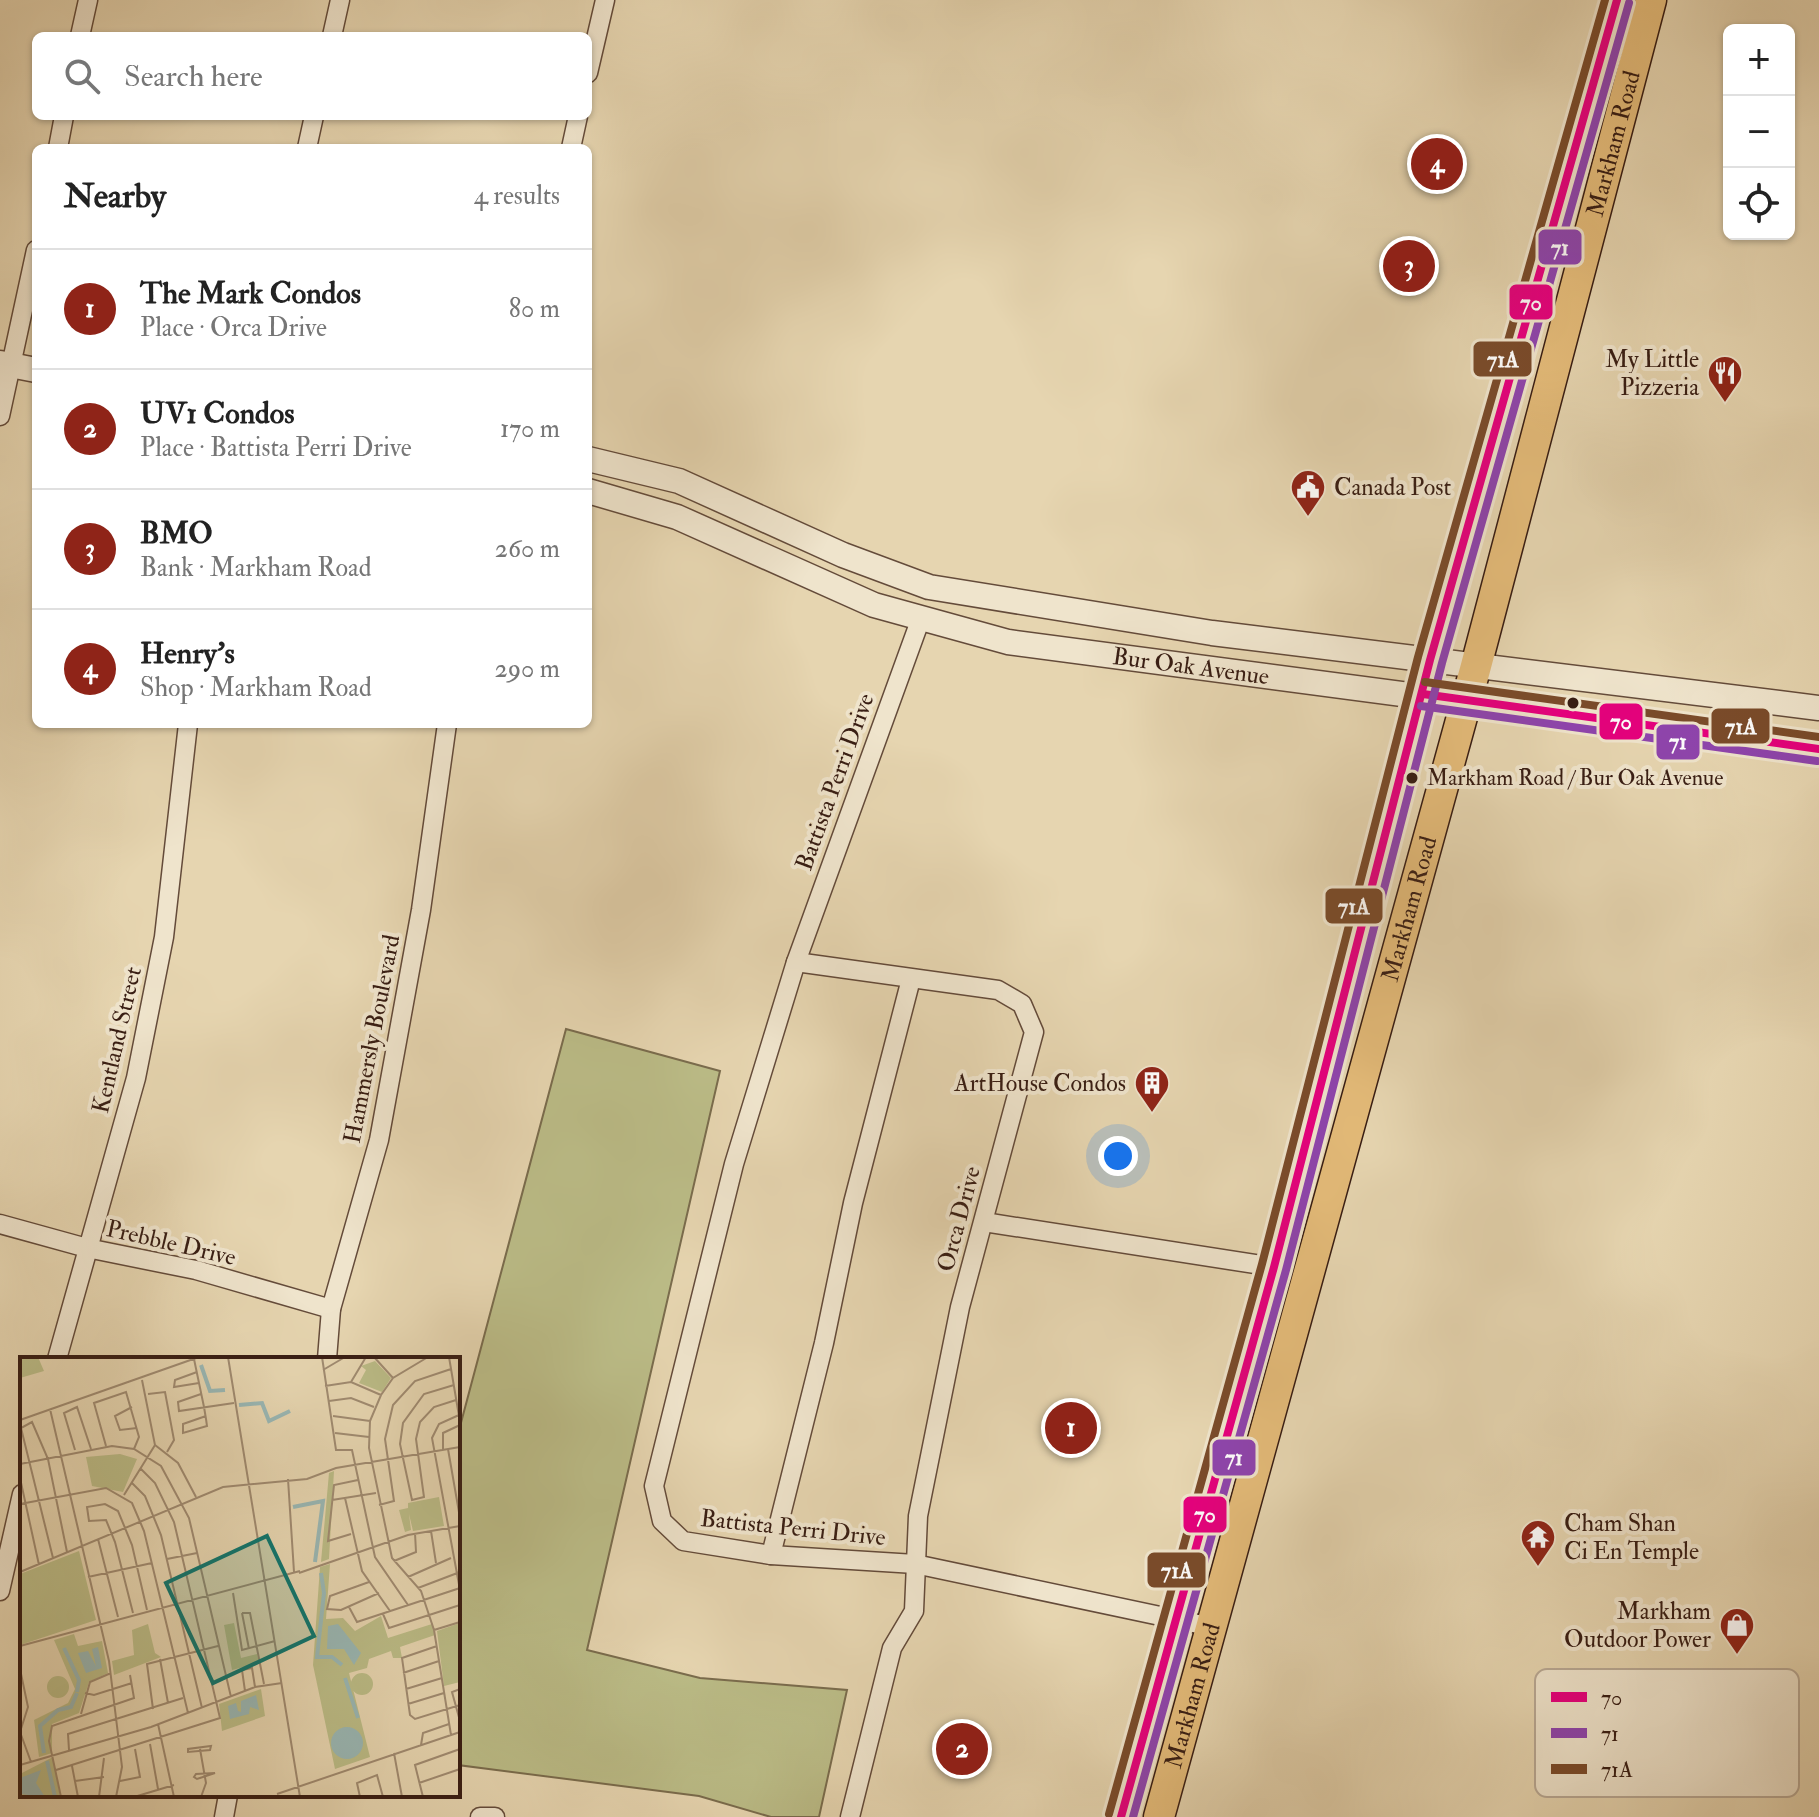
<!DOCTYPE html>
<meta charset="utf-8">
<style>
:root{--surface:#fff;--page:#f6f6f6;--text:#222;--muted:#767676;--line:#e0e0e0;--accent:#8f2418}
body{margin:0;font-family:"IM FELL Double Pica",serif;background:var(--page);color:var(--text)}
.controls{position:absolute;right:24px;top:24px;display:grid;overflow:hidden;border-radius:12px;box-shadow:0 2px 6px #0004}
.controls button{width:72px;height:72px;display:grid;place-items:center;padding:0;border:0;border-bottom:2px solid var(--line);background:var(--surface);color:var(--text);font:40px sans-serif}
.you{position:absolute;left:1118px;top:1156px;width:28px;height:28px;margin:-20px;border:6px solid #fff;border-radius:50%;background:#1a73e8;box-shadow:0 0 0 12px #1a73e833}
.badge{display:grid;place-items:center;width:52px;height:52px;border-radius:50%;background:var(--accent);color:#fff;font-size:26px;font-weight:700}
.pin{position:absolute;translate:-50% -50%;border:4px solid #fff;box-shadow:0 2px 8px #0006}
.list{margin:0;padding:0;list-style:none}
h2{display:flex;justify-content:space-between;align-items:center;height:104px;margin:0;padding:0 32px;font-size:34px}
h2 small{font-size:26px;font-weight:400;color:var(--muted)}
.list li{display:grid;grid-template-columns:52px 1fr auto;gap:24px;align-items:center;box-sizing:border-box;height:120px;padding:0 32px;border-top:2px solid var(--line)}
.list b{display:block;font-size:30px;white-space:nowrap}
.list p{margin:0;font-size:26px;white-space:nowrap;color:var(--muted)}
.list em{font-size:26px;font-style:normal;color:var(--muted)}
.icon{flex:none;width:44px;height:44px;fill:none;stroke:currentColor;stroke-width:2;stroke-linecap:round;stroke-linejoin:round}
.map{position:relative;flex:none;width:1819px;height:1817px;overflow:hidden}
.search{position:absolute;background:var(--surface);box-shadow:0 2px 6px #0004;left:32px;top:32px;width:560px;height:88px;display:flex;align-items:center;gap:20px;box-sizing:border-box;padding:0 28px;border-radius:12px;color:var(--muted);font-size:30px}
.panel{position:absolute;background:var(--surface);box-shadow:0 2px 6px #0004;left:32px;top:144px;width:560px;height:584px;border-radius:12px}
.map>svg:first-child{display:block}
</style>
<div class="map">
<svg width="1819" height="1817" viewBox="0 0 1819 1817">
<rect width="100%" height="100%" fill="#e6d5b0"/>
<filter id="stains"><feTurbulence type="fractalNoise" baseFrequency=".0025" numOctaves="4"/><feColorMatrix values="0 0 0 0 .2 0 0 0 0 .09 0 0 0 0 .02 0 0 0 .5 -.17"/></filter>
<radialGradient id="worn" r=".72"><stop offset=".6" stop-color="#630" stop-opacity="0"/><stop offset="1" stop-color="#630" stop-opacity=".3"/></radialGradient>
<polygon fill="#bbbc87" stroke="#7a6c4d" stroke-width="2" points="566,1029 720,1071 587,1650 700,1678 847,1690 819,1817 771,1817 699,1796 458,1765 458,1434"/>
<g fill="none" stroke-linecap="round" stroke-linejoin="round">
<g stroke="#644b3a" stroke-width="21">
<g id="minor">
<polyline points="80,36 88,0"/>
<polyline points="332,36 340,0"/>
<polyline points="588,73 605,0"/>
<polyline points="58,148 64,116"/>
<polyline points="307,148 314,116"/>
<polyline points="571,148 578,116"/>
<polyline points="0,416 36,250"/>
<polyline points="921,618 796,962 734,1164 654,1486 662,1521 683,1541 771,1555 915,1564 1212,1627"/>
<polyline points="796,962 998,990 1022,1004 1034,1032 960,1307 918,1516 914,1611 892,1648 850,1817"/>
<polyline points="984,1222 1274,1267"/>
<polyline points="0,1224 87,1248 196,1270 331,1309"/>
<polyline points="57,1359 136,1078 164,937 188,724"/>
<polyline points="327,1359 331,1309 379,1140 421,910 447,724"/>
<polyline points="771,1555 824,1343 853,1203 911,979"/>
<polyline points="0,1591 22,1494"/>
<polyline points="224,1817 228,1795"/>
<polyline points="480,1817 495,1817"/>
</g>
</g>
<g stroke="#644b3a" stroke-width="27">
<g id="tertiary">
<polyline points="0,363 36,370"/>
<polyline points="588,459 679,481 843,555 929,587 1212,633 1819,708"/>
<path id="s1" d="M 588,491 L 677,517 L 874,605 L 1008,642 L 1819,749"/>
</g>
</g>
<g stroke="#381d13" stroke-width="33">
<g id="primary">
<polyline points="1121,1817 1274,1267 1430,660 1617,0"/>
<path id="s2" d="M 1159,1817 L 1476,666 L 1651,0"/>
</g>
</g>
<use href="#minor" stroke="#efe4cc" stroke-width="18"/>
<use href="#tertiary" stroke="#efe4cc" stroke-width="24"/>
<use href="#primary" stroke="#e3ba78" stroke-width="30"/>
<g stroke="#efe4cc" stroke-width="14">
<g id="bus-1">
<polyline points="1423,694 1819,749"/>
<polyline points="1121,1817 1274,1267 1430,660 1617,0"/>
</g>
</g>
<g stroke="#efe4cc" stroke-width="14">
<g id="bus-2">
<polyline points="1421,706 1817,761"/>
<polyline points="1133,1817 1286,1270 1442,663 1629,3"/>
</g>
</g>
<g stroke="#efe4cc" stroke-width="14">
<g id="bus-3">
<polyline points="1425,682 1819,737"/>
<polyline points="1109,1814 1262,1264 1418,657 1605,0"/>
</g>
</g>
<use href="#bus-1" stroke="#e5007d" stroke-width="8"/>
<use href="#bus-2" stroke="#8e44ad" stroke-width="8"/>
<use href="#bus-3" stroke="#7a4b2a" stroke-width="8"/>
</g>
<defs>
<g id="restaurant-pin" transform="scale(1.8)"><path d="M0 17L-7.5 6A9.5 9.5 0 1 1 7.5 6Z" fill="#8f2418" stroke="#efe4cc"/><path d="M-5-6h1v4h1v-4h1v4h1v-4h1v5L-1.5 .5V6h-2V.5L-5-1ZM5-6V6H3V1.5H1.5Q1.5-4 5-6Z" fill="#fff"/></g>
<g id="civic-pin" transform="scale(1.8)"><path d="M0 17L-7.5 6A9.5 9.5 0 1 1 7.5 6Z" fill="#8f2418" stroke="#efe4cc"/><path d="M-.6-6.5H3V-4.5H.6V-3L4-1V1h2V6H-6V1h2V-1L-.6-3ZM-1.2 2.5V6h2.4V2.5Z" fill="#fff"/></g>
<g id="building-pin" transform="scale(1.8)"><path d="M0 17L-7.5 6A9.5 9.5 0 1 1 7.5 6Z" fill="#8f2418" stroke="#efe4cc"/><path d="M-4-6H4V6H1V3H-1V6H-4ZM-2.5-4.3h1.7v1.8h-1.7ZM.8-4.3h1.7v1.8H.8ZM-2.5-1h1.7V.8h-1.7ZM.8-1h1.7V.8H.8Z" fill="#fff"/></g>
<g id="temple-pin" transform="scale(1.8)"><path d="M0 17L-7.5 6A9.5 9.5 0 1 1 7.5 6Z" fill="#8f2418" stroke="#efe4cc"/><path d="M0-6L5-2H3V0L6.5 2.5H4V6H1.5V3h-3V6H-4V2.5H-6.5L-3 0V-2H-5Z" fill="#fff"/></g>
<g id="shop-pin" transform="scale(1.8)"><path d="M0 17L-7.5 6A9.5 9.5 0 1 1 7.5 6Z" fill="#8f2418" stroke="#efe4cc"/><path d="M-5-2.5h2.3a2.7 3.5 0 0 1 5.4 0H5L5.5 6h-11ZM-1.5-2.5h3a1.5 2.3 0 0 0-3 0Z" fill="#fff"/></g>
</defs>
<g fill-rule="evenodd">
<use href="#restaurant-pin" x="1725" y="373"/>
<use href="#civic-pin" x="1308" y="487"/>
<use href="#building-pin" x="1152" y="1083"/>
<use href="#temple-pin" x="1538" y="1537"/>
<use href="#shop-pin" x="1737" y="1625"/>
</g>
<g fill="#381d13" stroke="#efe4cc" stroke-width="3">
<circle cx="1573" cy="703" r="7"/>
<circle cx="1412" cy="778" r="7"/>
</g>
<g text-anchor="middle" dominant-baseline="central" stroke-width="8" stroke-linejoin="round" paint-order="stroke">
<g font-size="22" fill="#381d13" stroke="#efe4cc" text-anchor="start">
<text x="1427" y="778">Markham Road / Bur Oak Avenue</text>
</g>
<g font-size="24" fill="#381d13" stroke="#efe4cc">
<text stroke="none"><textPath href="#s2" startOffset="1734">Markham Road</textPath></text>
<text stroke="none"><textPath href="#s1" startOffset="632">Bur Oak Avenue</textPath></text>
<text transform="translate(835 782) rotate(-70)">Battista Perri Drive</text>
<text stroke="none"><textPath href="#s2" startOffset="942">Markham Road</textPath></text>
<text transform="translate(372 1039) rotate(-79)">Hammersly Boulevard</text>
<text transform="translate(117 1040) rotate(-77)">Kentland Street</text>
<text transform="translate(959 1219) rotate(-75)">Orca Drive</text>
<text transform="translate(171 1243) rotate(13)">Prebble Drive</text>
<text transform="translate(793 1528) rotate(6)">Battista Perri Drive</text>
<text stroke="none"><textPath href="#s2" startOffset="126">Markham Road</textPath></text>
</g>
<g font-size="24" fill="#381d13" stroke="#efe4cc" text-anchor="end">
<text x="1699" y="359">My Little<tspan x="1699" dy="28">Pizzeria</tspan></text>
<text x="1334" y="487" text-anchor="start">Canada Post</text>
<text x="1126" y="1083">ArtHouse Condos</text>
<text x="1564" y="1523" text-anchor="start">Cham Shan<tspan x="1564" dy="28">Ci En Temple</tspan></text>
<text x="1711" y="1611">Markham<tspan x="1711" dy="28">Outdoor Power</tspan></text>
</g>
</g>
<g transform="translate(20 1357)">
<rect width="440" height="440" fill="#e6d5b0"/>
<path d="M 0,0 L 18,0 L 24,14 L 0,21 ZM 355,4 L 371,21 L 362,35 L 339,26 L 346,13 L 341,9 ZM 100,97 L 117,102 L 103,135 L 72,129 L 66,100 ZM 314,114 L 309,202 L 301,205 L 309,116 ZM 419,140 L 424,169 L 393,174 L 389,157 L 391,173 L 385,175 L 379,153 L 388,151 L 388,146 ZM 59,194 L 76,263 L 0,288 L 0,217 ZM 310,207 L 306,262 L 323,261 L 335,274 L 361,259 L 368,281 L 412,267 L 415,278 L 380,290 L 382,301 L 373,301 L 371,294 L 349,302 L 347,311 L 329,316 L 350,400 L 315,412 L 293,308 L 300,210 ZM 214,266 L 221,301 L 237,297 L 239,306 L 212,313 L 204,268 ZM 440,266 L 440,325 L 424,329 L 417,274 ZM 128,267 L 135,296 L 141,300 L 94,318 L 92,304 L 114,298 L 112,273 ZM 54,277 L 58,289 L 82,284 L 88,316 L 69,325 L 59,356 L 32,367 L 32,396 L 19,400 L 14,363 L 48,346 L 55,332 L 34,283 ZM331 327a11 11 0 1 1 22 0a11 11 0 1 1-22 0ZM27 330a11 11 0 1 1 22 0a11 11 0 1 1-22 0ZM 241,332 L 245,359 L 202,374 L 199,347 ZM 33,400 L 40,440 L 0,440 L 0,417 Z" fill="#bbbc87"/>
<path d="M 318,267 L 341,296 L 334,308 L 324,292 L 307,292 L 308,269 ZM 78,290 L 82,311 L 66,316 L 58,296 L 68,294 L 76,309 L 72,292 ZM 236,338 L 239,353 L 230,350 L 229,357 L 210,362 L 208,349 L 216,346 L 218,354 L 221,355 L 221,344 ZM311 386a16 16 0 1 1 32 0a16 16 0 1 1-32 0ZM 21,413 L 16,426 L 25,440 L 0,437 L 0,421 Z" fill="#99b7b4"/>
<path fill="none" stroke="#99b7b4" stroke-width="4" d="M 181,8 L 190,34 L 205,33M 219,48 L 242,46 L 249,64 L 270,54M 273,150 L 303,144 L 295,205M 301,216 L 304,236 L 297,300 L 312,300 L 322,308M 44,291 L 59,323 L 57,335M 325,321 L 338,361M 24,396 L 20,369 L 38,353 L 51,350 L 57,336M 27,404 L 35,440"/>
<path fill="none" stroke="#a08b71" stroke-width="2" d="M 208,0 L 280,440M 302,0 L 316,93 L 332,93 L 355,200 L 388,248M 354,0 L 373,21M 408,0 L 373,21 L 361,38 L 350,64 L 349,91 L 372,201 L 401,234 L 414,273 L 431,378M 429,0 L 440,65M 174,2 L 184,50 L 186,62 L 187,69 L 163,76 L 163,67 L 186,59M 303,13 L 325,0M 177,15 L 155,23 L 154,30 L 179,26M 331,25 L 346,0M 434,28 L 404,37 L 383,66 L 380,87 L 392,143 L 404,140 L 396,82 L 400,65 L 414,50 L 436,43M 305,29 L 331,25 L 361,38M 128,37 L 145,35 L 154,83 L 147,95M 181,37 L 158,45 L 159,54 L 214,46M 309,44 L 331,41 L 354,50M 112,50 L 95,59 L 100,73 L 117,71M 30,52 L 89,304 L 102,410 L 96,440M 439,58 L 419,67 L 412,81 L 440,233M 313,59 L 350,64M 0,63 L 179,0M 315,76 L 349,80M 135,88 L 158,106 L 176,140M 86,89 L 74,46 L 106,35 L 119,80 L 114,92M 428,92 L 440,161M 55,93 L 44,56 L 57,50 L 71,92M 423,93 L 423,76 L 440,68M 0,107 L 92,89 L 114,92 L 141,109 L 169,161 L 211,340M 0,121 L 19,208M 268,122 L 274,215M 112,126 L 125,139 L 141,178 L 182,351M 104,138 L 135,88 L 122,23M 325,141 L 342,214 L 370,254M 312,143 L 356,136M 0,147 L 86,131 L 112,146 L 124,174 L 168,356M 359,148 L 374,144 L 365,82 L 373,48 L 395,24 L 431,12M 411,174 L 416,206M 331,177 L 308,184 L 314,128 L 338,123M 78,182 L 98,260M 33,201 L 1,71 L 12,65 L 28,102 L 47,195M 147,202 L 177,196M 374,204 L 396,195 L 395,176M 0,215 L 203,130 L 287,122 L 316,111 L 440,90M 279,216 L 388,178 L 440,169M 68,220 L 132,206M 388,220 L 431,201M 349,225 L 310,239 L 307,252 L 321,253 L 359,236M 398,231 L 440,215M 213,236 L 222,293 L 255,284M 329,250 L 337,265 L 440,231M 113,256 L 95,185 L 86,163 L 69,164 L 67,150 L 85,147 L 98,154 L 112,188 L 127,253M 222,256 L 230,256 L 244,327M 222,256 L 229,292M 363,257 L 369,271 L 440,248M 414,273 L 440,265M 0,289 L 280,214M 417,289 L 382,301 L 390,358 L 395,362 L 440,348M 140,302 L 148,346M 0,312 L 8,350 L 0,375M 383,316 L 419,304M 386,332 L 422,321M 440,332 L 432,335 L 440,364M 225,334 L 222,313 L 232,311 L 235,330M 65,336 L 74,338 L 112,326M 388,347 L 424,336M 133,352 L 127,307 L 198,289M 61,357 L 70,325 L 91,316M 138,367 L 154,440M 0,375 L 11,405M 130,387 L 138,432M 401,388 L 403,376 L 429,367M 191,389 L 190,393 L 168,395 L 168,392 ZM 180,392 L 186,426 L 181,440M 49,393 L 48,377 L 163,341M 374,396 L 382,440M 0,408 L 131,370 L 235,330 L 262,326M 52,409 L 58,440M 36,413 L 200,361 L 154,165 L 135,126 L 121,112M 195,416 L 177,422 L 174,420 L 176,417 ZM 55,424 L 84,420M 100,424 L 120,420 L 115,392M 399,426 L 440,412M 257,437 L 440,375M 41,440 L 29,384 L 32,369 L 114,341 L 110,318M 79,440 L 84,401M 114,440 L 154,428M 340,440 L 337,426 L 357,418 L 363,440M 403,440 L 395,408 L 440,392"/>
<path fill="#0f766e" fill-opacity="0.15" stroke="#0f766e" stroke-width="4" d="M 247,179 L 294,279 L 193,326 L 146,226 Z"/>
<rect width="440" height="440" fill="none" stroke="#381d13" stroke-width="4"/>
</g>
<rect x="1535" y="1669" width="264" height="128" rx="12" fill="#efe4cc" stroke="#b8a894" stroke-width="2"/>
<rect x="1551" y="1692" width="36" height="10" fill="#e5007d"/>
<rect x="1551" y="1728" width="36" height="10" fill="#8e44ad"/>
<rect x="1551" y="1764" width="36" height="10" fill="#7a4b2a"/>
<g font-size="22" fill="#381d13">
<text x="1601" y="1705">70</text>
<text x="1601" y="1741">71</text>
<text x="1601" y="1777">71A</text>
</g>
<g stroke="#efe4cc" stroke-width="3">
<rect x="1537" y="228" width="46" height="38" rx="8" fill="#8e44ad"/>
<rect x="1508" y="283" width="46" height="38" rx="8" fill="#e5007d"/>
<rect x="1472" y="340" width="61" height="38" rx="8" fill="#7a4b2a"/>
<rect x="1598" y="702" width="46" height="39" rx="8" fill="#e5007d"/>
<rect x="1710" y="707" width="61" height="38" rx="8" fill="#7a4b2a"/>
<rect x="1655" y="723" width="46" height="38" rx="8" fill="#8e44ad"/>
<rect x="1324" y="887" width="60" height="38" rx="8" fill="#7a4b2a"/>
<rect x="1211" y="1438" width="46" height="39" rx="8" fill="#8e44ad"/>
<rect x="1182" y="1495" width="46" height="39" rx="8" fill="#e5007d"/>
<rect x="1146" y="1551" width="61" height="38" rx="8" fill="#7a4b2a"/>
</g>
<g font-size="22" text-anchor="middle" font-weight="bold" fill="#fff">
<text x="1560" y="255">71</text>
<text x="1531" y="310">70</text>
<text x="1503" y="367">71A</text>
<text x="1621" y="729">70</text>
<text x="1741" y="734">71A</text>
<text x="1678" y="749">71</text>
<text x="1354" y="914">71A</text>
<text x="1234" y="1465">71</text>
<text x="1205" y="1522">70</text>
<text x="1177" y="1578">71A</text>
</g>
<rect width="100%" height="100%" filter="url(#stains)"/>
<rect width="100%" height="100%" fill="url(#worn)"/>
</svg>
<div class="controls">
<button>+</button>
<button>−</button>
<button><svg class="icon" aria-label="locate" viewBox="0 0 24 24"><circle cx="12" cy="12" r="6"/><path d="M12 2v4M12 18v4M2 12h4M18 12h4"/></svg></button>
</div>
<div class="you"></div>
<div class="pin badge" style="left:1071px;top:1428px">1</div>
<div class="pin badge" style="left:962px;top:1749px">2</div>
<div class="pin badge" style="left:1409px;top:266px">3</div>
<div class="pin badge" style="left:1437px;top:164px">4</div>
<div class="search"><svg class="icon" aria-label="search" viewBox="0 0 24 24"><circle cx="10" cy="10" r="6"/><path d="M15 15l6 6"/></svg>Search here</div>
<section class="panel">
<h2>Nearby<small>4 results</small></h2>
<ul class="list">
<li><span class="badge">1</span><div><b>The Mark Condos</b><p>Place · Orca Drive</p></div><em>80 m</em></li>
<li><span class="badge">2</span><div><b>UV1 Condos</b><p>Place · Battista Perri Drive</p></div><em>170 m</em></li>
<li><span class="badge">3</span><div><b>BMO</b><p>Bank · Markham Road</p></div><em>260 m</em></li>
<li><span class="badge">4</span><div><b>Henry's</b><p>Shop · Markham Road</p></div><em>290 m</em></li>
</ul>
</section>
</div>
